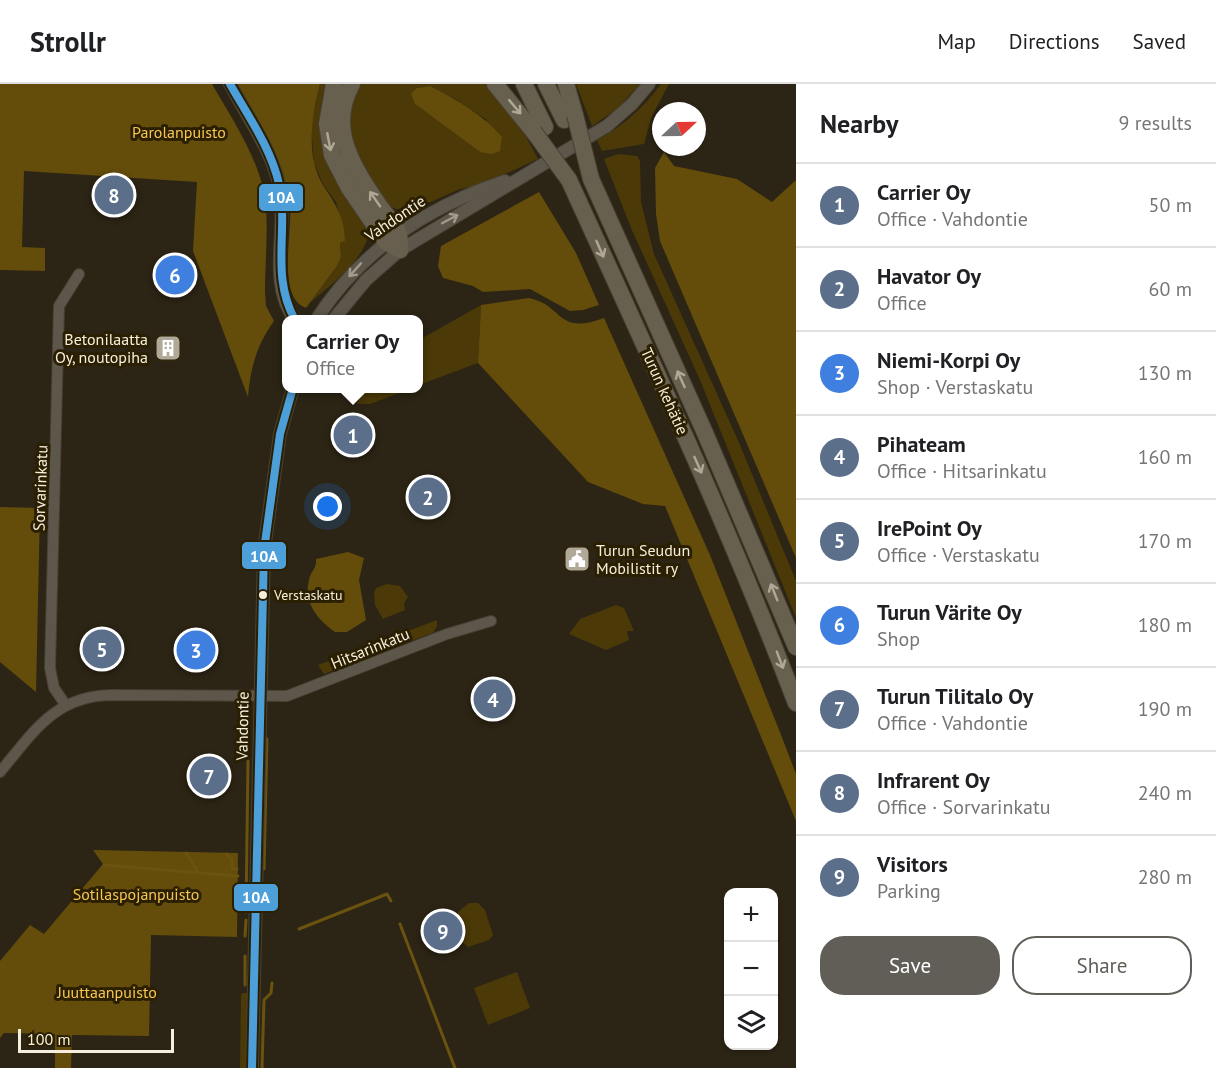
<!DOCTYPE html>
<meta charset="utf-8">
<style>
:root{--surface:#fff;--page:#f2f2f2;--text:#202124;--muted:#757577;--line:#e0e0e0;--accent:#615e58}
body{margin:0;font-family:"PT Sans",sans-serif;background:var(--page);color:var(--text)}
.controls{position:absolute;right:18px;bottom:18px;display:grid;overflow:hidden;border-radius:12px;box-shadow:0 2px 4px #0004}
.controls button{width:54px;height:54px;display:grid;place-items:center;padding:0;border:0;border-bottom:2px solid var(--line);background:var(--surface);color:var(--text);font:30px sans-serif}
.compass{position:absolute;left:652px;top:18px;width:54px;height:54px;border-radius:50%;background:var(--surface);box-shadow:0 2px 4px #0004;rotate:68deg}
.scale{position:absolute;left:18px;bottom:15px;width:156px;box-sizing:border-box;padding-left:6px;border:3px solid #f7efde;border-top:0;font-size:16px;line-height:21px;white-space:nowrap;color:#f7efde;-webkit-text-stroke:4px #2b1f02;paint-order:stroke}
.you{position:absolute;left:328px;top:423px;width:21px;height:21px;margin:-15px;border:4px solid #fff;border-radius:50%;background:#1a73e8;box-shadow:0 0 0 9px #1a73e833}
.badge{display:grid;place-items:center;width:39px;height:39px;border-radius:50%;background:var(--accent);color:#fff;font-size:20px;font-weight:700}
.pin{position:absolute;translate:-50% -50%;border:3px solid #fff;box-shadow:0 2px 6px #0006}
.popup{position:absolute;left:282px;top:231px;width:141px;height:78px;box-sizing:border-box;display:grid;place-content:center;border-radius:12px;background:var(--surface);filter:drop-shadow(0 2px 4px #0005);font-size:20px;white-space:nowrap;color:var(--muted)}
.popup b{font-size:22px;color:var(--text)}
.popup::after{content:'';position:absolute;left:50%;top:100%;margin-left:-12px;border:12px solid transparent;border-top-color:var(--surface)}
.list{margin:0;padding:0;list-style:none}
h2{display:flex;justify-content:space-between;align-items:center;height:78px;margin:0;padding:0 24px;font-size:26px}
h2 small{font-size:20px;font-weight:400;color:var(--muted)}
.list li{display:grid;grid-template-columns:39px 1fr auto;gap:18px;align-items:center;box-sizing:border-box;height:84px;padding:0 24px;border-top:2px solid var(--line)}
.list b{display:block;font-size:22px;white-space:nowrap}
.list p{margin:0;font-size:20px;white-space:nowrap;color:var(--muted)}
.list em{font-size:20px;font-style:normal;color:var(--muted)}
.actions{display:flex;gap:12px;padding:18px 24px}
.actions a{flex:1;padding:14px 0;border:2px solid var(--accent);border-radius:24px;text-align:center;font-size:21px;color:var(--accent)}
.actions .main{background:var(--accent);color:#fff}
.icon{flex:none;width:33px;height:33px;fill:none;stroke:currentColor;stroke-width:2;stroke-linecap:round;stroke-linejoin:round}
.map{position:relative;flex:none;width:796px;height:984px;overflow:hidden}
header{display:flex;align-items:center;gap:36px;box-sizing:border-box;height:84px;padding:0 30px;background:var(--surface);border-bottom:2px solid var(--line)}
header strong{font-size:28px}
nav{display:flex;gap:33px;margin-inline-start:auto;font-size:21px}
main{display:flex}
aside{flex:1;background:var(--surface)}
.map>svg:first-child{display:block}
</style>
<header>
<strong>Strollr</strong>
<nav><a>Map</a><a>Directions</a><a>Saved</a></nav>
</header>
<main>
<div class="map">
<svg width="796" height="984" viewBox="0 0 796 984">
<rect width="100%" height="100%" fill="#2c2515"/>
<g fill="#4b3907" fill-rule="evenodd">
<path d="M 320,0 L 326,0 C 305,68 350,91 369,150 C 361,180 332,199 310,219 L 337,182 L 341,173 L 340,159 L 345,152 L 336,118 L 323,100 L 314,79 L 311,42 Z"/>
<path d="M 360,0 L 488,0 L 522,45 L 538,75 L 481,101 L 460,105 L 415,125 L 396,125 L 387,121 L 374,105 L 348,50 L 353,11 ZM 430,2 L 457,16 L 487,36 L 480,68 L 415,20 L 417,4 Z"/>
<polygon points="576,0 640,0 617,25 592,42"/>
<path d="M 661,0 L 669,0 L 652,32 L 644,60 L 602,67 L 597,56 C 622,43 644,23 661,0 Z"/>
<polygon points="618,70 637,72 640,77 641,118 654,170 740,361 796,497 796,534 700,296 631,144 604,75"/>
<polygon points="481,221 478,279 419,301 419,256"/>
<polygon points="364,305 364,304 410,305 370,320 357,320"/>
<polygon points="387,500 400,502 408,513 404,519 405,526 383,535 375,521 374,509 376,504"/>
<polygon points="616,521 624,524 634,547 627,547 629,556 606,566 569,550 580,535"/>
<polygon points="437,536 437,542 433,549 359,576 355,567"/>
<polygon points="351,569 354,578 324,590 318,581"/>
<path d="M 469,819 L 478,819 L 485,826 L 493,851 L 489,856 L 468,863 C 457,856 457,840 458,828 Z"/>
<polygon points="517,888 530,924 488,941 474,904"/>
<polygon points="243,909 248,909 246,984 240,984 241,910"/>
</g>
<g fill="#644c0a">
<path d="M 0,0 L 212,0 C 233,37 263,80 266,123 C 268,151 265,180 265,208 L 266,222 L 274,237 C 257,260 250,285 248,313 L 193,167 L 197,98 L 24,87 L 22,163 L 45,164 L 45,187 L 0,186 Z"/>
<path d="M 238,0 L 320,0 C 312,32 305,71 323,101 C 335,119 345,135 345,157 L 340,159 L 341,173 L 337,182 L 306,224 C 277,214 292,150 290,126 C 286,79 259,40 238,0 Z"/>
<path d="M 430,2 C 458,16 482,30 502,53 L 500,67 L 492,70 L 480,68 L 415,20 L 411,10 L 417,4 Z"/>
<polygon points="664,68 674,82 737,95 772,118 796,96 796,474 660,157 656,130 655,84"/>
<polygon points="539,108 576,169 599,221 583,226 570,227 530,205 483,208 473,202 443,194 438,182 441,162"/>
<path d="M 529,214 C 564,221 556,252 604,234 L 710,471 L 783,656 L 796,690 L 796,737 L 665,422 L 643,420 L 588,398 L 478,279 L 481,221 Z"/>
<polygon points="0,423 40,424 36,608 0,578"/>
<path d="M 348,468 L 364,474 L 359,496 L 366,536 L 347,548 L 335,548 C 318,536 303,519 309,496 C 310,488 317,485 316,475 Z"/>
<polygon points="93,766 238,769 237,853 151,851 149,952 72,951 71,984 55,984 55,950 4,949 0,954 0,877 30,841 44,850 103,780"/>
</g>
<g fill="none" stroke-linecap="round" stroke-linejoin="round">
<g stroke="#6a520f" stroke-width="3">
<polyline points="186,769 198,788"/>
<polyline points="226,770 232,775 232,785 237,785"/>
<polyline points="104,781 238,792"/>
<polyline points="264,785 267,655"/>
<polyline points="246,828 248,677"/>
<polyline points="400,840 455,984"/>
<polyline points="299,845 387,810 391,817"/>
<polyline points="245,852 246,836"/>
<polyline points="245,901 245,872"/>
<polyline points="262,984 264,916 271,909 272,899"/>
</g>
<g stroke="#474033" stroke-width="12">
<g id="minor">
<polyline points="65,620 54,604 50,584 59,222 79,190"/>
<path d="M 0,688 C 33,649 54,612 111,611 L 287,612 L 447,550 L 491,537"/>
</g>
</g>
<g stroke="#474033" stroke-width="14">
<g id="tertiary">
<path d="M 230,0 C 247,32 271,65 279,100 C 289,145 266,196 295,236"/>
<path d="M 316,236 C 361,166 427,123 505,97"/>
<polyline points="333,236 366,196 400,166 607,42 632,20 649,0"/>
<polyline points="252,984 264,466 280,350 293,304"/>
</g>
</g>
<g stroke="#474033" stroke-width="18">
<g id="trunk">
<polyline points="334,0 327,40 332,71 349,104 386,158 400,166"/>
<path d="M 352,0 C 326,46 356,87 381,124 C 387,132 394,139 398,147 C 400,152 400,160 400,166"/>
<polyline points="495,0 534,48"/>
<polyline points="524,0 545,43"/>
<polyline points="546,0 564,36"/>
<polyline points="566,0 575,31"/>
<polyline points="591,95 705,349 796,563"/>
<path d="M 569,96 C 648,269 728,441 796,619"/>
</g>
</g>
<use href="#minor" stroke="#5c564b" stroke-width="10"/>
<use href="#tertiary" stroke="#5c564b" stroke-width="12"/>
<use href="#trunk" stroke="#68604f" stroke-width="16"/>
<g stroke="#474033" stroke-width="18" stroke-linecap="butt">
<g id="trunk-bridge">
<polyline points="575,31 591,95"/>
<polyline points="534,48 569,96"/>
</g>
</g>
<use href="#trunk-bridge" stroke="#68604f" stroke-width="16"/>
<g stroke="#2b1f02" stroke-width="12">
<g id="bus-1">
<path d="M 230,0 C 248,32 271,64 279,100 C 289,146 270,191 295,236"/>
<polyline points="252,984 264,466 280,350 293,304"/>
</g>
</g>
<use href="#bus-1" stroke="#4d9fd9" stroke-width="8"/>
</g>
<defs><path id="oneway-shaft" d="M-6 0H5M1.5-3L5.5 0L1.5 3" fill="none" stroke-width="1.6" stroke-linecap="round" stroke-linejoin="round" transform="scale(1.5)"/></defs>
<g stroke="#b0a896">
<use href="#oneway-shaft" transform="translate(515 23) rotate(50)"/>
<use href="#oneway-shaft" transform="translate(329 58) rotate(79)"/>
<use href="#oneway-shaft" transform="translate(375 115) rotate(-125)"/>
<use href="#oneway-shaft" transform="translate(600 165) rotate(66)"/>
<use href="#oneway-shaft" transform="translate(681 295) rotate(-114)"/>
<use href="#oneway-shaft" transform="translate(698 381) rotate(66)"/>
<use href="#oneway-shaft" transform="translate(774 508) rotate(-112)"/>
<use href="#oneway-shaft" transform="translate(780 576) rotate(69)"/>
</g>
<g stroke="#a29b8d">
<use href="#oneway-shaft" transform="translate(450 135) rotate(-28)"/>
<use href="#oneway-shaft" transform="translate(355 186) rotate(132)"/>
</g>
<defs>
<g id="building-square" transform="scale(1.35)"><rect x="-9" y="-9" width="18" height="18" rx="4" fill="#b0a898" stroke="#2b1f02"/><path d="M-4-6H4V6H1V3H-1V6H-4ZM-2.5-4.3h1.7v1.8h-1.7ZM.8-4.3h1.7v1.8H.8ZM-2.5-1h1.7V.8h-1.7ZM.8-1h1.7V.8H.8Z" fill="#fff"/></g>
<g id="civic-square" transform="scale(1.35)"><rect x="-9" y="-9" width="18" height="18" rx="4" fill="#b0a898" stroke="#2b1f02"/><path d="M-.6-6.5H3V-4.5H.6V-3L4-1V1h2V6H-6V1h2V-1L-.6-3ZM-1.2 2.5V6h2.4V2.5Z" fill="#fff"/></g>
</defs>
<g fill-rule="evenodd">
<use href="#building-square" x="168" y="264"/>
<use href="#civic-square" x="577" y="475"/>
</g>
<circle fill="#f7efde" stroke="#2b1f02" stroke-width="2" cx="263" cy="511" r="5"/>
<g text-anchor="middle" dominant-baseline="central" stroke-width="6" stroke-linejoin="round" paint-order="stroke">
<g font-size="14" fill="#f7efde" stroke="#2b1f02" text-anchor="start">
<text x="274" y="511">Verstaskatu</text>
</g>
<g font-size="16" fill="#f7c752" stroke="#2b1f02">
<text x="179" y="48">Parolanpuisto</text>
<text x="136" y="810">Sotilaspojanpuisto</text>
<text x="107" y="908">Juuttaanpuisto</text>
</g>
<g font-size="16" fill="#f7efde" stroke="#2b1f02">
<text transform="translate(395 134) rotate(-34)">Vahdontie</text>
<text transform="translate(665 307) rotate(66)">Turun kehätie</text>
<text transform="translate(40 404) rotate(-88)">Sorvarinkatu</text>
<text transform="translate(370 564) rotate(-22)">Hitsarinkatu</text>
<text transform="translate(242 642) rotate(-89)">Vahdontie</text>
</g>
<g font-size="16" fill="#f7efde" stroke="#2b1f02" text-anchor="end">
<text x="148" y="255">Betonilaatta<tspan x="148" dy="18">Oy, noutopiha</tspan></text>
<text x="596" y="466" text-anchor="start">Turun Seudun<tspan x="596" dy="18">Mobilistit ry</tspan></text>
</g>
</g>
<g stroke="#2b1f02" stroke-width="2">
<rect x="258" y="99" width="46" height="29" rx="6" fill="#4d9fd9"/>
<rect x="241" y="457" width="46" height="29" rx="6" fill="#4d9fd9"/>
<rect x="233" y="799" width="46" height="29" rx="6" fill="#4d9fd9"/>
</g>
<g font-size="16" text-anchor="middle" font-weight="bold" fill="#fff">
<text x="281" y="119">10A</text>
<text x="264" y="478">10A</text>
<text x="256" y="819">10A</text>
</g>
</svg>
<div class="controls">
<button>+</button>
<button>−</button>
<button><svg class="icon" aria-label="layers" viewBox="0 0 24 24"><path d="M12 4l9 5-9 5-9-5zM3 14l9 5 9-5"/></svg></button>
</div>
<svg class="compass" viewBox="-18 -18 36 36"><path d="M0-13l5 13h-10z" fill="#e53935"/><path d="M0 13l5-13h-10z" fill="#757577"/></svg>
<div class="scale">100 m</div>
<div class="you"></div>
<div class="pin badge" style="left:353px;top:351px;background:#5c6f8a">1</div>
<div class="popup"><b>Carrier Oy</b>Office</div>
<div class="pin badge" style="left:428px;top:413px;background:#5c6f8a">2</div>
<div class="pin badge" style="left:196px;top:566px;background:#3f7fe0">3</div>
<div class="pin badge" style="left:493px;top:615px;background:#5c6f8a">4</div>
<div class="pin badge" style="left:102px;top:565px;background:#5c6f8a">5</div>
<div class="pin badge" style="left:175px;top:191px;background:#3f7fe0">6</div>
<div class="pin badge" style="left:209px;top:692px;background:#5c6f8a">7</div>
<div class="pin badge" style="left:114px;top:111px;background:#5c6f8a">8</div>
<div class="pin badge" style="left:443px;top:847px;background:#5c6f8a">9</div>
</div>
<aside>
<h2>Nearby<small>9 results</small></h2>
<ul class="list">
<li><span class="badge" style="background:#5c6f8a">1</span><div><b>Carrier Oy</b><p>Office · Vahdontie</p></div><em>50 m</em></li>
<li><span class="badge" style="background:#5c6f8a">2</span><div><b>Havator Oy</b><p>Office</p></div><em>60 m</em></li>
<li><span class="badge" style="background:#3f7fe0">3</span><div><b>Niemi-Korpi Oy</b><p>Shop · Verstaskatu</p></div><em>130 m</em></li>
<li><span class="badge" style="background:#5c6f8a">4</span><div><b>Pihateam</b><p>Office · Hitsarinkatu</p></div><em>160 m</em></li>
<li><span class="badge" style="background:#5c6f8a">5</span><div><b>IrePoint Oy</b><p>Office · Verstaskatu</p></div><em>170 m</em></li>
<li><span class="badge" style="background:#3f7fe0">6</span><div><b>Turun Värite Oy</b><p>Shop</p></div><em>180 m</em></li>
<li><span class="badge" style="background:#5c6f8a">7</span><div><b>Turun Tilitalo Oy</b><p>Office · Vahdontie</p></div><em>190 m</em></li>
<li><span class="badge" style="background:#5c6f8a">8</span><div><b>Infrarent Oy</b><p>Office · Sorvarinkatu</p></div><em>240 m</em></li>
<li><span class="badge" style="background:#5c6f8a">9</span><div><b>Visitors</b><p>Parking</p></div><em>280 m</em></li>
</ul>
<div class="actions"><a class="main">Save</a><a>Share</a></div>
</aside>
</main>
